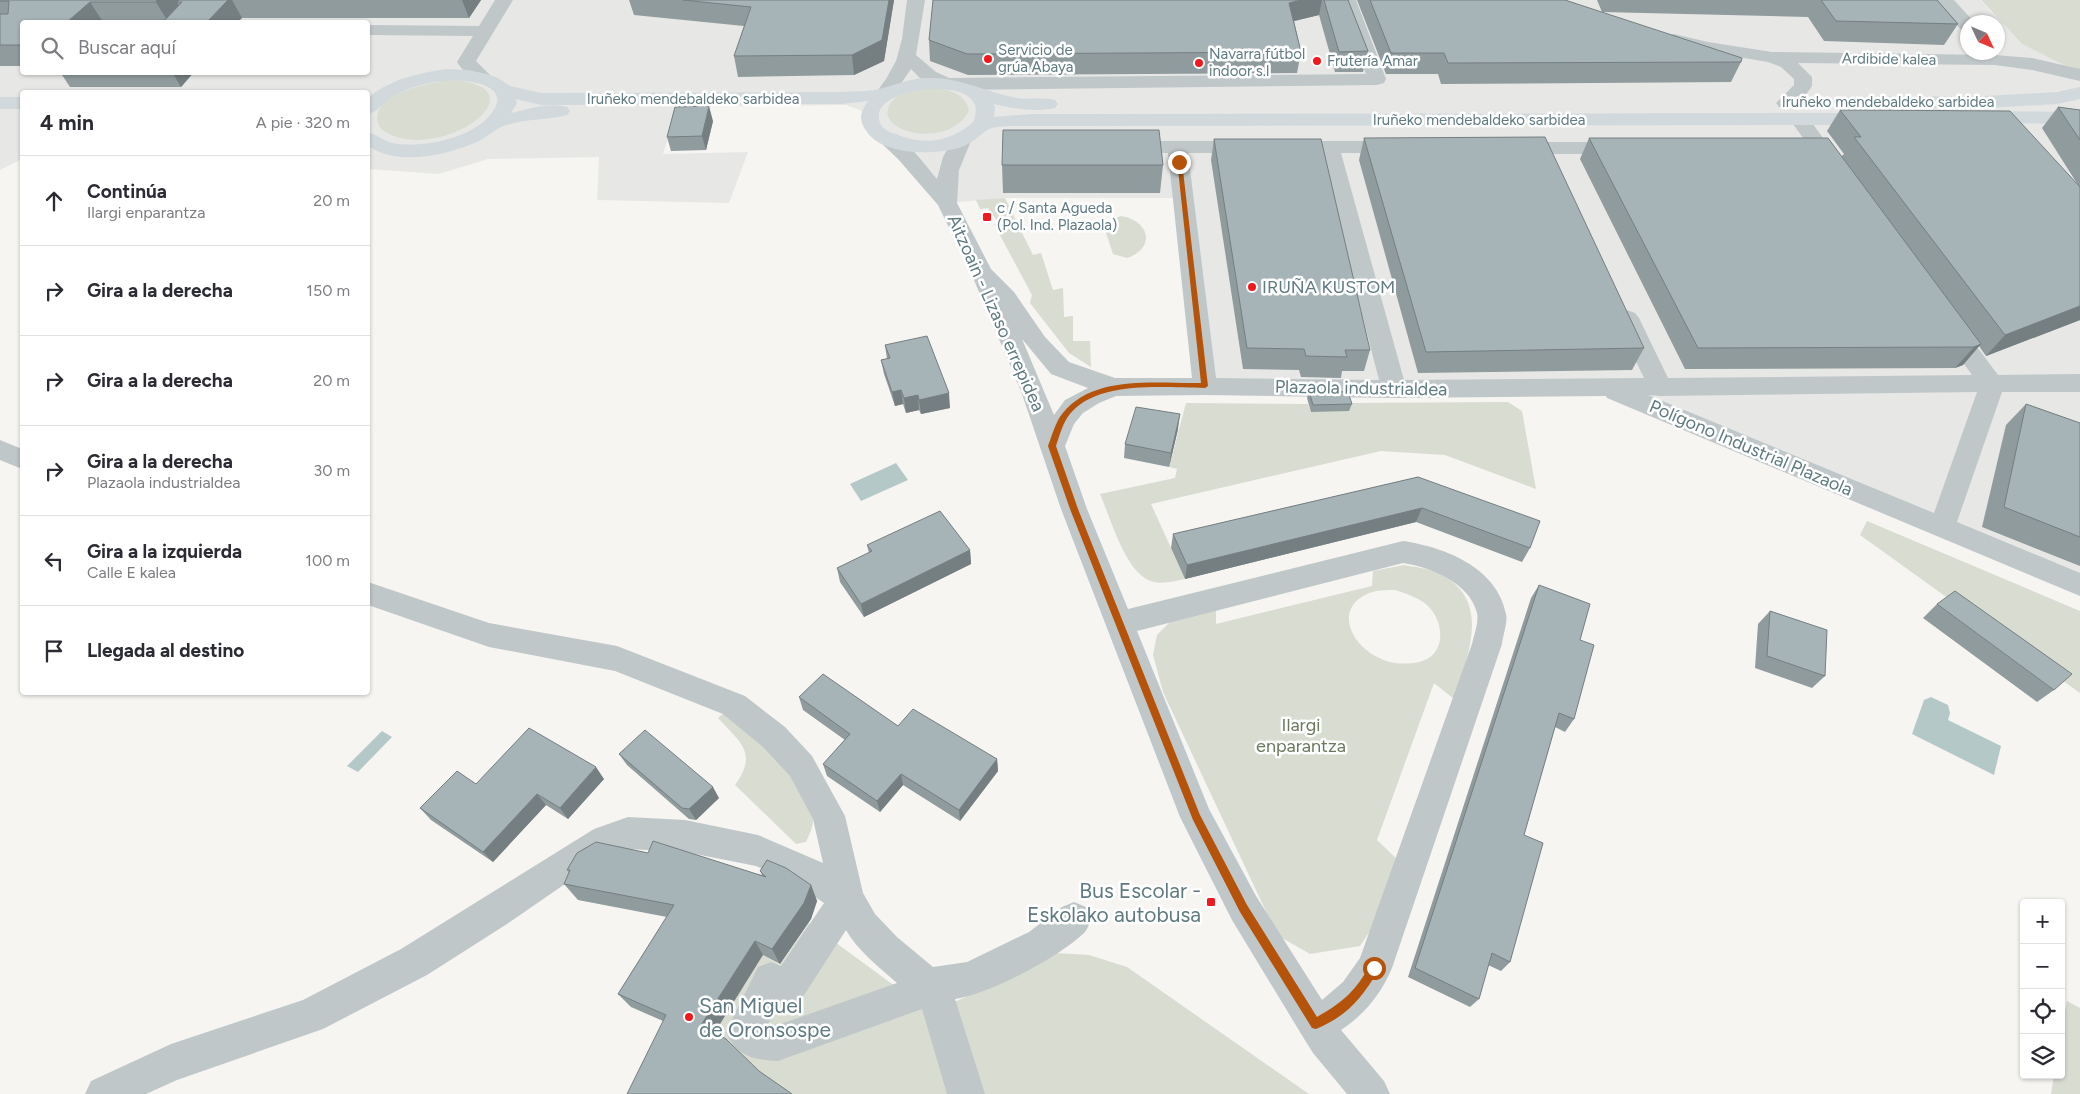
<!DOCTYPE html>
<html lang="es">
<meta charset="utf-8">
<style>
:root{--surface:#fff;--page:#f7f7f7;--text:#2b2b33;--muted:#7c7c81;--line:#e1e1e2}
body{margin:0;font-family:Figtree,sans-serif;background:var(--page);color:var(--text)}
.controls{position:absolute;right:15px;bottom:15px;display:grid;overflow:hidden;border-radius:5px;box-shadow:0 1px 4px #0004}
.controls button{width:45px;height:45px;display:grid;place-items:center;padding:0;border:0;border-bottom:1px solid var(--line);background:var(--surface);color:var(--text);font:25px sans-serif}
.compass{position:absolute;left:1960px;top:15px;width:45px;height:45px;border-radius:50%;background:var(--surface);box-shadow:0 1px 4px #0004;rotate:134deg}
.stop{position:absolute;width:15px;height:15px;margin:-11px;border:4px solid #b45309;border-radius:50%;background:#fff}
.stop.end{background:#b45309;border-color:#fff;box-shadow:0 1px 5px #0008}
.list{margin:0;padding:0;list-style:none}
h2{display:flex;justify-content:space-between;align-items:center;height:65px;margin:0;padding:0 20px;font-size:21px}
h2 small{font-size:16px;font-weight:400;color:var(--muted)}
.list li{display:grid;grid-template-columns:32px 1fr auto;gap:15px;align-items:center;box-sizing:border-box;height:90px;padding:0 20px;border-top:1px solid var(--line)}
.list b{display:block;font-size:19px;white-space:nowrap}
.list p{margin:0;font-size:16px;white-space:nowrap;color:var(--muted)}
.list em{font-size:16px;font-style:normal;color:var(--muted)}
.icon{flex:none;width:28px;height:28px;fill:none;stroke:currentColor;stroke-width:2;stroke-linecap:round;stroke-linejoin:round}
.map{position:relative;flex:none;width:2080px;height:1094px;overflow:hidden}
.search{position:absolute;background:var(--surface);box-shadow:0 1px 4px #0004;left:20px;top:20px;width:350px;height:55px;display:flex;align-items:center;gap:12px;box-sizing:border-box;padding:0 18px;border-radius:5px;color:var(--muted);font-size:19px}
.panel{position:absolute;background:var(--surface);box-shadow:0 1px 4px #0004;left:20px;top:90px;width:350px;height:605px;border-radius:5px}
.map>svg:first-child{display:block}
</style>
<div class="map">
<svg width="2080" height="1094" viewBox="0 0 2080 1094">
<rect width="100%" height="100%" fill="#f6f5f2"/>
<path fill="#e7e7e6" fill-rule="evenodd" d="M 0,0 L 1980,0 L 2022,44 L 2080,51 L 2080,585 L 1608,388 L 1205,386 L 1178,198 L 1005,198 L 947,203 L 884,140 L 860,110 L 846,105 L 678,107 L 663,154 L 748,152 L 729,203 L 597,200 L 599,157 L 488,159 L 439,174 L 368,169 L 368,92 L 22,92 L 22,159 L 0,170 ZM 22,22 L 368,22 L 368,72 L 22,72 ZM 1968,22 L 1998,22 L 1998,52 L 1968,52 Z"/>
<g fill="#d8dcd1" fill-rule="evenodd">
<polygon points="1981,0 2080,0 2080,73 2022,44"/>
<path d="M 452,80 C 549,87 436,169 381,129 C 360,95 432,82 452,80 Z"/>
<path d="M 934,88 C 949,90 965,93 969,110 C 959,136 915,140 895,125 C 890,121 886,116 888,109 C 893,91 918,89 934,88 Z"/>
<polygon points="1005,198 1033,255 1041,253 1053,290 1063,288 1064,317 1073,316 1073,341 1090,341 1091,367 1069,353 1030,303 1032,295 994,224 998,222 988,208 980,209 976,200"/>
<path d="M 1121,216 C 1150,221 1156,248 1127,258 L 1113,254 L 1106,233 L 1111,220 Z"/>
<path d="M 1508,402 L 1522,411 L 1536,489 L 1445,455 L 1381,451 L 1151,504 L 1185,579 C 1175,581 1164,584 1154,582 C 1126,576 1111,519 1100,494 L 1175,478 L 1177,469 L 1169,467 L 1186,403 L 1308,404 L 1311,412 L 1347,403 Z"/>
<polygon points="1867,521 2080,611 2080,693 1860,535"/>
<path d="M 1404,565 C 1414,567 1428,568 1438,573 C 1493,599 1468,655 1454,699 L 1434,683 L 1377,840 L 1398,860 L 1374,925 L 1360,946 L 1310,954 L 1277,935 L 1163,692 L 1153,655 L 1157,635 L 1177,615 L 1216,606 L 1216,624 L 1372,586 L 1373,571 ZM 1395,590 C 1407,594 1420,598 1429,607 C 1445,624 1446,656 1419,662 C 1363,675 1318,606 1376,591 C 1382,590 1389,590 1395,590 Z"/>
<path d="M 728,709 C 755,734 812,782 813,820 C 813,828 809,835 806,842 L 796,844 L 735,785 C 758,753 741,743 718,718 Z"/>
<polygon points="809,923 918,1003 957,1001 1056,953 1089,955 1127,967 1309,1094 785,1094 712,1037 763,955 780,965"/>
<polygon points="2067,1001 2080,1008 2080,1094 2051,1094 2054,1075 2061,1075 2061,1034"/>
</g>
<g fill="#b4c8c8">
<polygon points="896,463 908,480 861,501 850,484"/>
<polygon points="1931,697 1948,705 1950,713 1948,720 2001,746 1994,775 1912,734 1924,700"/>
<polygon points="382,731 392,737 358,772 347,766"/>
</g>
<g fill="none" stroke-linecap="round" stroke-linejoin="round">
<g fill="#c0c7c9" fill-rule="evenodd">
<path d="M 495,0 L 513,0 L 476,61 L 493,78 L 491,82 C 477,85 464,73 457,62 L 473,36 L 368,35 L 368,25 L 479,26 Z"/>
<polygon points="907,0 925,0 916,55 936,72 949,78 1366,74 1338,0 1356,0 1386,79 1384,83 1377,85 949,90 922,80 911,69 891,98 884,100 877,98 875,94 886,79 896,61 902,39"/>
<polygon points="1936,0 1954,0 1974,22 1968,22 1968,32 1962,31"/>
<path d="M 1674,34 L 1708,42 L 1772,52 L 1995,55 L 2032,58 L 2080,69 L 2080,81 L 2032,70 L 1995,65 L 1798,63 L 1812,77 L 1812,86 C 1805,97 1794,111 1779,107 L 1776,103 L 1794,85 L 1794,79 L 1781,67 L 1768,62 L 1708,52 L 1668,43 L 1665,39 L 1668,35 Z"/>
<polygon points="1800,114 1807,116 1842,164 1845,168 1842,172 1835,174 1828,172 1790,120 1793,116"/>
<path d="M 887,133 C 907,138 924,164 937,179 L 943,157 L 954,137 L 961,135 L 968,137 L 971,141 L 959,170 L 957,203 L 991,269 L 1014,292 L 1045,337 L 1069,362 L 1115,378 L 1192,378 L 1168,153 L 1123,153 L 1116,151 L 1113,147 L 1116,143 L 1123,141 L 1400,141 L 1407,143 L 1410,147 L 1407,151 L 1400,153 L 1341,153 L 1404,380 L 1644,378 L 1615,318 L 1619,313 L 1627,310 L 1635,313 L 1639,318 L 1668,378 L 1972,375 L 1937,326 L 1941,320 L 1949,318 L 1957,320 L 1998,375 L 2080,374 L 2080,392 L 2002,392 L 1957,522 L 2080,573 L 2080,596 L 1607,398 L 1606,396 L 1394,398 L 1205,395 L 1116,396 L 1099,403 L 1083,413 L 1074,424 L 1065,446 L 1087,509 L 1128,609 L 1403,541 C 1444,547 1497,567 1506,614 C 1508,622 1503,635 1502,644 L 1392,968 C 1381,994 1365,1014 1341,1030 L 1384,1081 L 1390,1094 L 1347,1094 L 1313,1053 L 1303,1037 L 1232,920 L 1180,817 L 1061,509 L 1021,391 L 971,273 L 938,205 L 898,159 L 877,139 L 880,135 ZM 1188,153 L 1321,153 L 1379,380 L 1216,378 ZM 1022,339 L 1051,374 L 1088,388 L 1065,400 L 1054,415 ZM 1977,392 L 1934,513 L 1648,395 L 1660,396 ZM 1403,563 C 1430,567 1470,583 1477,613 C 1479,622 1474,635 1472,644 L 1360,958 L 1343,982 L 1322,1000 L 1256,896 L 1209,809 L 1137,631 Z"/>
<polygon points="1513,142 1622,142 1629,144 1632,148 1629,152 1622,154 1513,154 1506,152 1503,148 1506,144"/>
<polygon points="0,440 22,449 22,469 0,460"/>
<path d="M 368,582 L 489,623 L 617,646 L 745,696 L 785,727 L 812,756 L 845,816 L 863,893 L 875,914 L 897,937 L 933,967 L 967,962 L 1029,932 L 1062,907 L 1074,902 L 1086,907 L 1091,919 C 1089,924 1088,929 1084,933 C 1059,957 990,994 955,999 L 985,1094 L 947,1094 L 922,1009 L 778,1061 C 754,1060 736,1056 726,1032 L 758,967 L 771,962 L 781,966 L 824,903 L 794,883 L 756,866 L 685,852 L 628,849 L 615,853 L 584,871 L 507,924 L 427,975 L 323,1029 L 177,1080 L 146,1094 L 85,1094 L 91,1081 L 171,1044 L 303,1000 L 401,949 L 594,829 L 628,817 L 685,820 L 758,835 L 823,863 L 813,819 L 790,776 L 763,747 L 723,714 L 615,671 L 489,647 L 368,605 ZM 846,930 C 858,951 879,967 897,983 L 778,1025 L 768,1024 L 778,1004 L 786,1008 L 799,1003 Z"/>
</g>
<g fill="#d2d9dc" fill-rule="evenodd">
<path d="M 447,69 L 468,70 L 487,74 L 498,78 L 510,86 L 541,93 L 841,92 C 854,91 870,92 883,88 C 898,84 912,78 928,78 C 959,77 986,92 1017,98 C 1029,100 1042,97 1055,100 L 1058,104 L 1055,108 C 1034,113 1013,108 993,104 L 995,107 L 994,117 L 1031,114 L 1870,113 L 1877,115 L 1880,119 L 1877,123 L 1870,125 L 1031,126 C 1022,126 996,125 989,129 C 980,134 974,142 964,146 C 939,156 883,156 867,132 C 858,120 860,113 868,101 L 841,104 L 541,105 L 516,99 L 517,103 L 511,113 C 529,109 548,102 567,107 L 570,111 L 567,115 C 545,121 520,118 499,128 C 492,132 486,137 479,141 C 447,155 400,167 368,146 L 368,132 C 379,135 387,144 399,144 C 428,147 476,137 493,111 C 512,84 464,79 446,81 C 428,82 409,87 392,97 C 383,103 378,112 368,114 L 368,98 C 390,79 419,73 447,69 ZM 926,89 C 942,89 968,88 975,105 C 977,110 975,116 974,121 C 952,142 923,146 896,134 C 891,133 882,129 880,123 C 871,99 911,91 926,89 Z"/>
<polygon points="2080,87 2080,99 2057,104 1985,108 1843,109 1836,107 1833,103 1836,99 1843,97 1985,96 2057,92"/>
<rect x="0" y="97" width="22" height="12"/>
<polygon points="1978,111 2080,112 2080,124 1978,123 1971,121 1968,117 1971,113"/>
</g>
</g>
<g fill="#909b9d">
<polygon points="0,0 481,0 469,18 242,18 163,22 22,22 22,66 0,66"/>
<polygon points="629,0 894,0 884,61 854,75 738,77 734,56 744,26 634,15"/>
<polygon points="933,0 1348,0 1368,51 1363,72 1335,72 1319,15 1294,21 1301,52 1297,73 968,75 930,61 929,40"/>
<polygon points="1357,0 1565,0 1741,62 1731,82 1441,84 1438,74 1386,74"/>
<polygon points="1597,0 1937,0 1958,24 1944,45 1824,41 1808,17 1602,12"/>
<polygon points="60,72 194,72 181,87 70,87"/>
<polygon points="2058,107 2080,110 2080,320 1986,356 1979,346 1963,365 1955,368 1685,369 1580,159 1589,138 1842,156 1844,154 1827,131 1840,110 2078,185 2042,128"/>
<polygon points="713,121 706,150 671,151 667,137"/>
<polygon points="1364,138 1644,348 1632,370 1418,373 1359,160"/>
<polygon points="1214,139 1370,350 1364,371 1342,371 1341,378 1301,377 1299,370 1243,369 1211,160"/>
<polygon points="1002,165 1163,165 1160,193 1003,193"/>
<polygon points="885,345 950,408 921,414 919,410 906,413 903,404 895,406 884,374 881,360 887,359"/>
<polygon points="1309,391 1352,404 1349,411 1311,412 1307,398"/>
<polygon points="2026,404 2080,423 2080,566 1982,527 2006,425"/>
<polygon points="1178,429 1169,467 1124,458 1125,444"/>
<polygon points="1418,477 1530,548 1522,562 1416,522 1185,579 1171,548 1173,534"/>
<polygon points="867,545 970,550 971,564 864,617 840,582 837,568 869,553"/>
<polygon points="1539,585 1580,640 1574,719 1565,732 1555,727 1524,835 1510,962 1501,971 1488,965 1479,999 1470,1007 1408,977 1531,598"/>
<polygon points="1937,604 2054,690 2037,702 1923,618"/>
<polygon points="1770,611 1825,676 1812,688 1755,668 1758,624"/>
<polygon points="799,697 898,726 997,759 998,771 960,821 903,785 880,812 827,776 823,764 845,740 803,710"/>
<polygon points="619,754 719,798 696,820 689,819 627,765"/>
<polygon points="604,779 568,819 546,805 493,862 431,820 420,808 476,784"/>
<polygon points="648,853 762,875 760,871 811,885 817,901 811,919 780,964 763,955 663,1021 631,1007 618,994 667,917 578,900 564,884 569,872 567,870"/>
</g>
<g fill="#757e80">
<polygon points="157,0 187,0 182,2 177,2 180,8 168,22 156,2"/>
<polygon points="228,0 232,0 242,18 238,22 207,22"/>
<polygon points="462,0 481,0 469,18"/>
<polygon points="889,0 894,0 884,61 854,75 852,55"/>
<polygon points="1301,0 1322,0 1319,15 1286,23 1289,3"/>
<polygon points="90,2 103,22 67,22"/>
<polygon points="172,72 194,72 181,87"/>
<polygon points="709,106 713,121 706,150 702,136"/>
<polygon points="2080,306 2080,320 1986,356 2005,335"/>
<polygon points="1981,344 1963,365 1955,368 1974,347"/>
<polygon points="901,390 903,404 895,406 892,392"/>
<polygon points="949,393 950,408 921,414 919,400"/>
<polygon points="918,395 919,410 906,413 904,398"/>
<polygon points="1180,414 1178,429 1169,467 1171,453"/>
<polygon points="1422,508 1416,522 1185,579 1187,565"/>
<polygon points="970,550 971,564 864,617 861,604"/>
<polygon points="997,759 998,771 960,821 959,810"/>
<polygon points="596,767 604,779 568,819 560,808"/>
<polygon points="901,774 903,785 880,812 877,801"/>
<polygon points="713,787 719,798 696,820 689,809"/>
<polygon points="537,794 546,805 493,862 483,852"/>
<polygon points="811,885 817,901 811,919 780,964 772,949"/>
<polygon points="755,941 763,955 712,1037 701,1025"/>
</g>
<g fill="#a7b4b7" stroke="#757e80">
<polygon points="0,0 157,0 156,2 90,2 67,22 22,22 22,45 0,45 0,14 8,14 9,1 0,1"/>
<polygon points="179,0 228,0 207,22 163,22 182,2 177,2"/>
<polygon points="683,0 889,0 882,40 852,55 734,56 751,7"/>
<polygon points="933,0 1301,0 1289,3 1301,52 967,54 929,40"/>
<polygon points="1324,0 1348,0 1368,51 1339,52"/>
<polygon points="1370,0 1565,0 1742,58 1741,62 1448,63 1444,53 1391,53"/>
<polygon points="1821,0 1937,0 1958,24 1836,21"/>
<polygon points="709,106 702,136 667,137 675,107"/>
<polygon points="2058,107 2080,110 2080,140"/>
<polygon points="1840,110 2010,111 2080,187 2080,306 2005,335 1854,137 1861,137"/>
<polygon points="1003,130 1159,130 1163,165 1002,165"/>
<polygon points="1545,137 1644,348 1426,352 1364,138"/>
<polygon points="1589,138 1828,138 1981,344 1974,347 1698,348"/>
<polygon points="1214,139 1321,139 1370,350 1345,350 1347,357 1306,356 1304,349 1247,348"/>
<polygon points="927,336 949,393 919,400 918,395 904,398 901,390 892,392 881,360 890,358 885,345"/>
<polygon points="1309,391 1348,392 1352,404 1313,405"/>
<polygon points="2026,404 2080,423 2080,537 2004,507"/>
<polygon points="1136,407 1180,414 1171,453 1125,444"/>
<polygon points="1418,477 1540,521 1530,548 1422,508 1187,565 1173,534"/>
<polygon points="940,511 970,550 861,604 837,568 872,551 867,545"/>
<polygon points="1539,585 1590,604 1580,640 1594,645 1574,719 1559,713 1524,835 1543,843 1510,962 1492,953 1479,999 1415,968"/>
<polygon points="1955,591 2072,674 2054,690 1937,604"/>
<polygon points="1770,611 1827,630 1825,676 1767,656"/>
<polygon points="823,674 898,726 913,709 997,759 959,810 901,774 877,801 823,764 850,734 799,697"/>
<polygon points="529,728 596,767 560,808 537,794 483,852 420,808 457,771 476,784"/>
<polygon points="645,730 713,787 689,809 682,808 619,754"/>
<polygon points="653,841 766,877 760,871 767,860 786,868 811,885 804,903 772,949 755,941 701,1025 726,1039 759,1071 792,1094 627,1094 666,1015 618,994 674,905 564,884 570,870 567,870 577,853 596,842 648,853"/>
</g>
<path fill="#b45309" d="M 1177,160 L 1182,162 L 1208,386 L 1205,388 C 1164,388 1093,379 1067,418 C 1062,426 1059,437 1056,446 L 1078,509 L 1200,815 L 1247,905 L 1317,1017 C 1345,1001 1355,991 1371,964 L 1374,962 L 1378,964 L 1379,968 L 1378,971 C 1361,999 1347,1016 1316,1029 L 1312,1028 L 1240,912 L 1193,820 L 1070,509 L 1048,446 C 1052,436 1055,423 1062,414 C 1094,374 1155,384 1201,383 Z"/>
<g fill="#f0191d" stroke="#fff" stroke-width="2">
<circle cx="988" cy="59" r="5"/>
<circle cx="1317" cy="61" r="5"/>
<circle cx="1199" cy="63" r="5"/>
<rect x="982" y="212" width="10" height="10" rx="2.5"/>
<circle cx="1252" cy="287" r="5"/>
<rect x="1206" y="897" width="10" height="10" rx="2.5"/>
<circle cx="689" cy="1017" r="5"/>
</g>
<g text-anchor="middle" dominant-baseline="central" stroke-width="5" stroke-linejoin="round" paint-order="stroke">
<g font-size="15" fill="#5f7a80" stroke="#fff" text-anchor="start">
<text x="998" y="50">Servicio de<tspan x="998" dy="17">grúa Abaya</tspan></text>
<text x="1209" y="54">Navarra fútbol<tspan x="1209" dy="17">indoor s.l</tspan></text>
<text x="1327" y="61">Frutería Amar</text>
<text x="997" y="208">c / Santa Agueda<tspan x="997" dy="17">(Pol. Ind. Plazaola)</tspan></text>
</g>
<g font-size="15" fill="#5f7a80" stroke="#fff">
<text transform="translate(1889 59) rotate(1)">Ardibide kalea</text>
<text x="693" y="99">Iruñeko mendebaldeko sarbidea</text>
<text x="1888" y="102">Iruñeko mendebaldeko sarbidea</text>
<text x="1479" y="120">Iruñeko mendebaldeko sarbidea</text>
</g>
<g font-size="18" fill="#5f7a80" stroke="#fff" text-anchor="start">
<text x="1262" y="287">IRUÑA KUSTOM</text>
</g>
<g font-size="18" fill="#5f7a80" stroke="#fff">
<text transform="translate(996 313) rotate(66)">Aitzoain - Lizaso errepidea</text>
<text transform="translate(1361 388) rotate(1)">Plazaola industrialdea</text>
<text transform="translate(1751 448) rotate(23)">Polígono Industrial Plazaola</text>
</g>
<g font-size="18" fill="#69785e" stroke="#fff">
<text x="1301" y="725">Ilargi<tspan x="1301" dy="21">enparantza</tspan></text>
</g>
<g font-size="21" fill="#5f7a80" stroke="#fff" text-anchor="end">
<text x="1201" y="890">Bus Escolar -<tspan x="1201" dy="24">Eskolako autobusa</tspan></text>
<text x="699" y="1005" text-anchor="start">San Miguel<tspan x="699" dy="24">de Oronsospe</tspan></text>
</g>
</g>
</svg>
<div class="controls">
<button>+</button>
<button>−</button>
<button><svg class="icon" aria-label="locate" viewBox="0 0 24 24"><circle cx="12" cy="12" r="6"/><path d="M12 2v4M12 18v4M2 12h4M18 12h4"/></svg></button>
<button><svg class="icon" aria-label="layers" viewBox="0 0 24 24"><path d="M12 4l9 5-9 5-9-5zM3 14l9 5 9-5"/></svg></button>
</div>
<svg class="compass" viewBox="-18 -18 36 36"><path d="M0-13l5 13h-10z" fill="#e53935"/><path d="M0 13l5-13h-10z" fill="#7c7c81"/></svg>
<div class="stop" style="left:1374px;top:968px"></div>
<div class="stop end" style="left:1179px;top:162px"></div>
<div class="search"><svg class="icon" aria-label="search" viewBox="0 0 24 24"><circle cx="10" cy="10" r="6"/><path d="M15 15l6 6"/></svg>Buscar aquí</div>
<section class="panel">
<h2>4 min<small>A pie · 320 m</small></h2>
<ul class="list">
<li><svg class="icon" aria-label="ahead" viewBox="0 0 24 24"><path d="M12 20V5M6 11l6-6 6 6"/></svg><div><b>Continúa</b><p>Ilargi enparantza</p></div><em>20 m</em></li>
<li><svg class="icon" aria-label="right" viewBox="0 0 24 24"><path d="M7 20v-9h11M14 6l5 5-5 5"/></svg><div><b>Gira a la derecha</b></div><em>150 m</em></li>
<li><svg class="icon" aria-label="right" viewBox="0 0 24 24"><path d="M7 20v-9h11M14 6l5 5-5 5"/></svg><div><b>Gira a la derecha</b></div><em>20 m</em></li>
<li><svg class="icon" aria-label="right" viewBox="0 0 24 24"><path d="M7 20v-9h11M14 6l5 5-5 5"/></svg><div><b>Gira a la derecha</b><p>Plazaola industrialdea</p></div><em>30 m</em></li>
<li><svg class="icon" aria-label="left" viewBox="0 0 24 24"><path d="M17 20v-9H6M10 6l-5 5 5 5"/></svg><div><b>Gira a la izquierda</b><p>Calle E kalea</p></div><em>100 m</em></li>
<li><svg class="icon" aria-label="arrive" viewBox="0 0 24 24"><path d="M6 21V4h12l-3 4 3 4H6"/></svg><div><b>Llegada al destino</b></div></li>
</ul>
</section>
</div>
